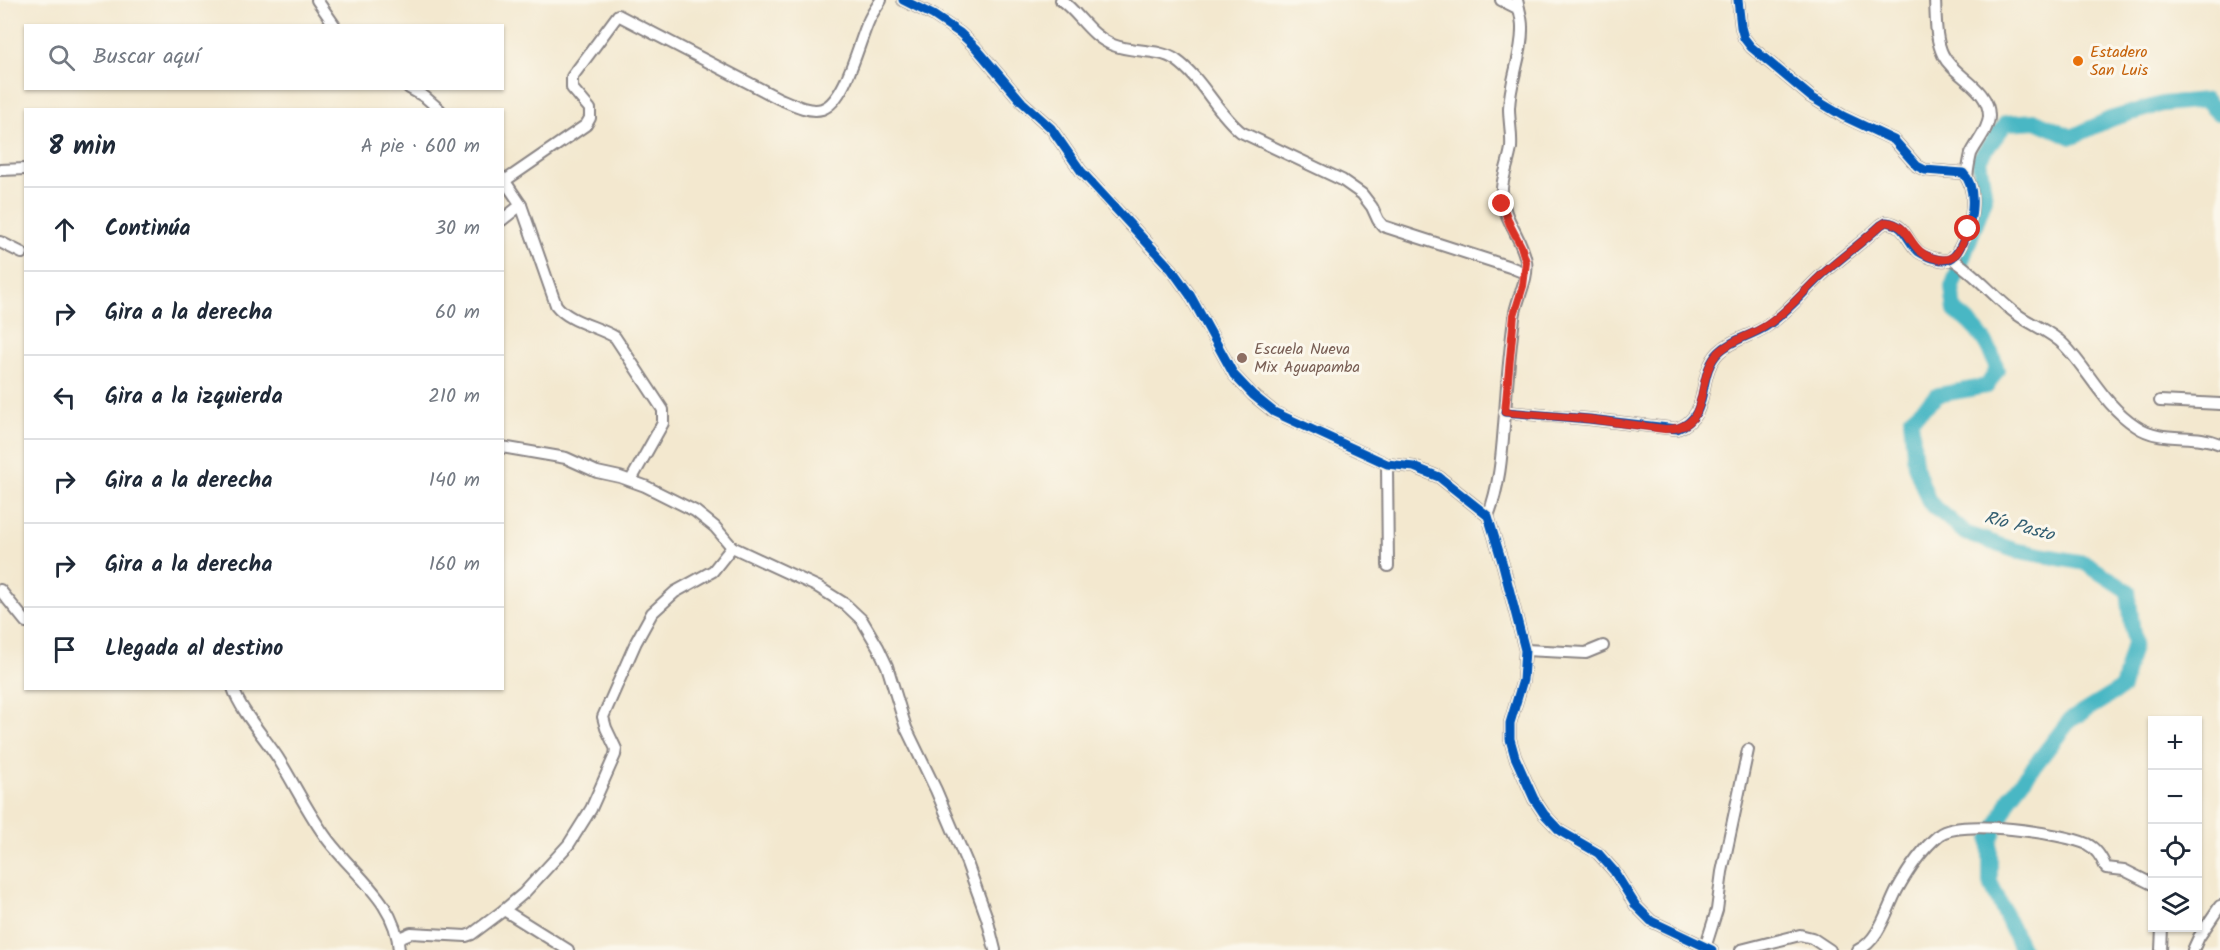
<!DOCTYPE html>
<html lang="es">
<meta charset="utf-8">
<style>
:root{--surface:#fff;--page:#f2f2f3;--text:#1f2937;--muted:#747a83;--line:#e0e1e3}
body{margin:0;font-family:Kalam,sans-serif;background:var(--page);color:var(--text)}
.controls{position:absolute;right:18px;bottom:18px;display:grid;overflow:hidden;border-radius:0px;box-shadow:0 2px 4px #0004}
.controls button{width:54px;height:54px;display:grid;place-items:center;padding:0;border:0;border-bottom:2px solid var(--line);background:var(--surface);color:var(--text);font:30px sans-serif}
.stop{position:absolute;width:18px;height:18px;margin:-14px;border:4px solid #d93025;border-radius:50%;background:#fff}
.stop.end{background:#d93025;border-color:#fff;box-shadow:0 2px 6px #0008}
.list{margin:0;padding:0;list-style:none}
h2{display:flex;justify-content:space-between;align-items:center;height:78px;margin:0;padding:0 24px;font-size:26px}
h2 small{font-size:20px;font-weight:400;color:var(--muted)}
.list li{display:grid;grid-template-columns:39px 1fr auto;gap:18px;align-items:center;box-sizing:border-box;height:84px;padding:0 24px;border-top:2px solid var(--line)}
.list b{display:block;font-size:22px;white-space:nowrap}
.list em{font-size:20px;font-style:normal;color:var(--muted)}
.icon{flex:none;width:33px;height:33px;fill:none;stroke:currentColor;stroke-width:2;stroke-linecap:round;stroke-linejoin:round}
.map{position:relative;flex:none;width:2220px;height:950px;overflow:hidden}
.search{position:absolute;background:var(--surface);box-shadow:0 2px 4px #0004;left:24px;top:24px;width:480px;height:66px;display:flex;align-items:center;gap:15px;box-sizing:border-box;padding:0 21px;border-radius:0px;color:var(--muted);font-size:22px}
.panel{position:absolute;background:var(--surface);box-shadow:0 2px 4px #0004;left:24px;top:108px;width:480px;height:582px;border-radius:0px}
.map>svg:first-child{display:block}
</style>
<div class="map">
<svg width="2220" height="950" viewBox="0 0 2220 950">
<rect width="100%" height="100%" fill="#fbf7ec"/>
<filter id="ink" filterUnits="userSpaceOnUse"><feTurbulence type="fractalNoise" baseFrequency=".0167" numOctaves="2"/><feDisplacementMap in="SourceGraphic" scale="12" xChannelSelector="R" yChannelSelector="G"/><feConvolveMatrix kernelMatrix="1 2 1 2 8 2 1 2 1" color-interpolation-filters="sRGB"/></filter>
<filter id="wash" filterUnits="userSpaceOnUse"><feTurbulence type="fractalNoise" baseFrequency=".008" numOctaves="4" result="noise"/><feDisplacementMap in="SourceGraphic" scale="24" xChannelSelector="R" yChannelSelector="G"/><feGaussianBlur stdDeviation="1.35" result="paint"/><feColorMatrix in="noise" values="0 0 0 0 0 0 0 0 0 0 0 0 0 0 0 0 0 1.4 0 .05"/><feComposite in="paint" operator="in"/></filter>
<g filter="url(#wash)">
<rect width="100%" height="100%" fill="#f3e8cf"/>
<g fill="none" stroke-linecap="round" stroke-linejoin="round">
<path stroke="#4ab7c4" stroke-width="16" d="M 2022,950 L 1990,882 L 1990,840 L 2011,796 L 2070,720 L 2122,688 L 2134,643 L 2128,591 L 2085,563 L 2014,550 L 1965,533 L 1929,502 L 1915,465 L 1911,419 L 1938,395 L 1987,386 L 1997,370 C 1991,345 1976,326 1955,311 L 1952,287 L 1985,199 L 1979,159 L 2006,123 L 2036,121 L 2072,137 L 2110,119 L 2162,104 L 2205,100 L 2218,113 L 2220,109"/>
</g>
</g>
<g filter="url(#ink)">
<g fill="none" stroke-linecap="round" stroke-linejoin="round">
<g stroke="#8a8585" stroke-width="14">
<g id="street">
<polyline points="317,0 335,26"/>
<polyline points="903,0 933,15 960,33 976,48 1022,102 1051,128 1081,171 1172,270 1190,295 1234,375 1253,395 1274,412 1387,464 1414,467 1439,477 1488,516 1503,565 1525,650 1523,680 1510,723 1510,739 1515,757 1534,799 1544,814 1560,831 1598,853 1614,871 1636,906 1651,921 1712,950"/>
<path d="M 1061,0 C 1080,14 1090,36 1113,45 C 1133,53 1158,48 1176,60 C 1203,79 1216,112 1241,132 L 1342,180 L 1362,194 L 1372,207 L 1378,220 L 1383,226 L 1510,267 L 1525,273"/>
<polyline points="1501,0 1519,9"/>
<path d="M 1935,0 C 1936,17 1935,39 1943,55 C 1954,77 1989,87 1989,116 C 1989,129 1976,143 1971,154 C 1969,162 1968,169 1967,177"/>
<polyline points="409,88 425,97 440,110"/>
<polyline points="0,170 26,169"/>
<path d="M 502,177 L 521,205 L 556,305 C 569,322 597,326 615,337 L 663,410 L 663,423 L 631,480"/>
<path d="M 506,180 L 586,125 L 590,118 L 590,109 L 572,88 L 572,77 L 618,15 L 778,98 C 790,103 809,113 822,109 C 846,101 859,41 869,20 C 872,13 877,7 881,0"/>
<polyline points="502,220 521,205"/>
<polyline points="0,242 22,253"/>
<path d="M 1952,259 C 1977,274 1994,298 2018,315 C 2032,325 2052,332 2064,345 C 2090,372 2103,404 2136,426 C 2162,444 2193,432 2220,444"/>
<polyline points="2160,401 2220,404"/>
<path d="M 1505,412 L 1589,419 L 1677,429 C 1713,415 1695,376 1719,352 C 1732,339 1752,336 1767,326 C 1788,312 1805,290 1824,273 C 1843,256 1863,242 1881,225 L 1886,222 C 1906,224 1906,241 1919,252 C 1923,255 1927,256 1932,258 C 1937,259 1945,262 1950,259 C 1961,254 1972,220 1972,208 C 1973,196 1972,182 1963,173 L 1925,170 L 1917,166 L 1894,140 L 1843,116 L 1811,97 L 1751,47 L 1744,38 L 1741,27 L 1738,0"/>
<polyline points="502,447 566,458 597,472 620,477 645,486 695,511 715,527 732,547 818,587 845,604 862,620 878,647 887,666 906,728 936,790 967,863 987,918 995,950"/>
<polyline points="1387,464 1388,566"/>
<path d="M 1488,516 C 1501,482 1502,449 1505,413 C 1507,381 1510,350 1514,318 C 1516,299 1529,280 1526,261 C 1521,234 1501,219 1502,188 C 1503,175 1509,162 1511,148 C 1512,135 1509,121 1509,108 C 1510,80 1523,54 1522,27 C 1522,18 1519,9 1517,0"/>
<polyline points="0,590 26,622"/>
<polyline points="1525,650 1586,653 1603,646"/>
<path d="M 233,688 C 240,710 265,738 278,758 C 295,785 309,815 328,840 C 355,876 396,902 399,950"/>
<polyline points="504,910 568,950"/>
<polyline points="399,938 411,933 466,936 472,934 504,910 524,893 569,844 591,809 615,755 616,749 606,728 603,717 636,642 652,613 675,592 713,571 732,547"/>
<polyline points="1705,948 1717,910 1722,872 1748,750"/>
<polyline points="1741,950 1800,935 1812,938 1830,950"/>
<path d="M 1858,950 C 1879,941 1887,909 1897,890 C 1908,870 1921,850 1939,835 C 1959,818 2063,833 2087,844 C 2097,849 2102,858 2106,868 L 2124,870 L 2152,884"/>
<polyline points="2161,950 2162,928"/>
<polyline points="2193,950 2199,937 2220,906"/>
</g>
</g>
<use href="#street" stroke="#fff" stroke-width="10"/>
<g stroke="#fbf7ec" stroke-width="13">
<g id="cycleway">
<polyline points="903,0 933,15 960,33 976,48 1022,102 1051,128 1081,171 1172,270 1190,295 1234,375 1253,395 1274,412 1387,464 1414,467 1439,477 1488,516 1503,565 1525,650 1523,680 1510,723 1510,739 1515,757 1534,799 1544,814 1560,831 1598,853 1614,871 1636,906 1651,921 1712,950"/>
<path d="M 1505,412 L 1589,419 L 1677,429 C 1713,415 1695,376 1719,352 C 1732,339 1752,336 1767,326 C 1788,312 1805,290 1824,273 C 1843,256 1863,242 1881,225 L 1886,222 C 1906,224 1906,241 1919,252 C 1923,255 1927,256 1932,258 C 1937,259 1945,262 1950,259 C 1961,254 1972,220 1972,208 C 1973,196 1972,182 1963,173 L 1925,170 L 1917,166 L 1894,140 L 1843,116 L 1811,97 L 1751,47 L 1744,38 L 1741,27 L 1738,0"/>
</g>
</g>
<use href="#cycleway" stroke="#0057b8" stroke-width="9"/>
</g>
</g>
<g fill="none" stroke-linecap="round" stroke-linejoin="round" filter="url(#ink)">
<path stroke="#d93025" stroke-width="8" d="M 1502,204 L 1510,225 L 1521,246 L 1526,262 L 1523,286 L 1514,315 L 1505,412 L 1589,419 L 1665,429 C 1709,429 1696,391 1711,363 C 1722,341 1749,338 1767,325 C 1789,311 1805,289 1825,272 C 1843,256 1863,242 1881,225 L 1886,222 C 1915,225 1905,253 1938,259 C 1958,263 1961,245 1968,229"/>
</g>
<circle fill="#e8710a" stroke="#fbf7ec" stroke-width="2" cx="2078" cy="61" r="6"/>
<circle fill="#8d6e63" stroke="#fbf7ec" stroke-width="2" cx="1242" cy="358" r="6"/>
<g text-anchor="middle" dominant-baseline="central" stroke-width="6" stroke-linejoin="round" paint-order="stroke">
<g font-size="16" fill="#c56008" stroke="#fbf7ec" text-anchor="start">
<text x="2090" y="52">Estadero<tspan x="2090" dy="18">San Luis</tspan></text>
</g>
<g font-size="16" fill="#785e54" stroke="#fbf7ec" text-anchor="start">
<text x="1254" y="349">Escuela Nueva<tspan x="1254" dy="18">Mix Aguapamba</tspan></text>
</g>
<g font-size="18" font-style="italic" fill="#325e72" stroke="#fbf7ec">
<text transform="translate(2019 527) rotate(15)">Río Pasto</text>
</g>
</g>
</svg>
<div class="controls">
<button>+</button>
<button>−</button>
<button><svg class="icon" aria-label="locate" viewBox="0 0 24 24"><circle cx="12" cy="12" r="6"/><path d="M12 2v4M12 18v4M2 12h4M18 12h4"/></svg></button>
<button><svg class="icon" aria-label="layers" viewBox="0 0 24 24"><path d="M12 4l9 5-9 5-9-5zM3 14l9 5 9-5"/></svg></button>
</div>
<div class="stop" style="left:1968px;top:229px"></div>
<div class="stop end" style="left:1502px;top:204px"></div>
<div class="search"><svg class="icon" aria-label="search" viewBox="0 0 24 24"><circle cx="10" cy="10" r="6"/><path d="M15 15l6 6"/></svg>Buscar aquí</div>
<section class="panel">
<h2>8 min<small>A pie · 600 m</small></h2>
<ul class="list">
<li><svg class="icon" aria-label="ahead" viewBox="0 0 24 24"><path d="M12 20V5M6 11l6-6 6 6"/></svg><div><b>Continúa</b></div><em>30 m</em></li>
<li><svg class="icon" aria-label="right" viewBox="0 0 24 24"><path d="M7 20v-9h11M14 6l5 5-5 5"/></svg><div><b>Gira a la derecha</b></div><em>60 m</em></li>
<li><svg class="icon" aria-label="left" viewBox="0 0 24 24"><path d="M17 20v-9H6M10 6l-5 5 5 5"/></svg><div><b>Gira a la izquierda</b></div><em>210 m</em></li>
<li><svg class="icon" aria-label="right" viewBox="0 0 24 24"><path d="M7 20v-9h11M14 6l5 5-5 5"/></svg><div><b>Gira a la derecha</b></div><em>140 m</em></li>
<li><svg class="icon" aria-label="right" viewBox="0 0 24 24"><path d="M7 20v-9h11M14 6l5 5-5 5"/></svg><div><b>Gira a la derecha</b></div><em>160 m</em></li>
<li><svg class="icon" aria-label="arrive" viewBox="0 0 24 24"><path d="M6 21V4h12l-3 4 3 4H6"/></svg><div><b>Llegada al destino</b></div></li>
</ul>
</section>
</div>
